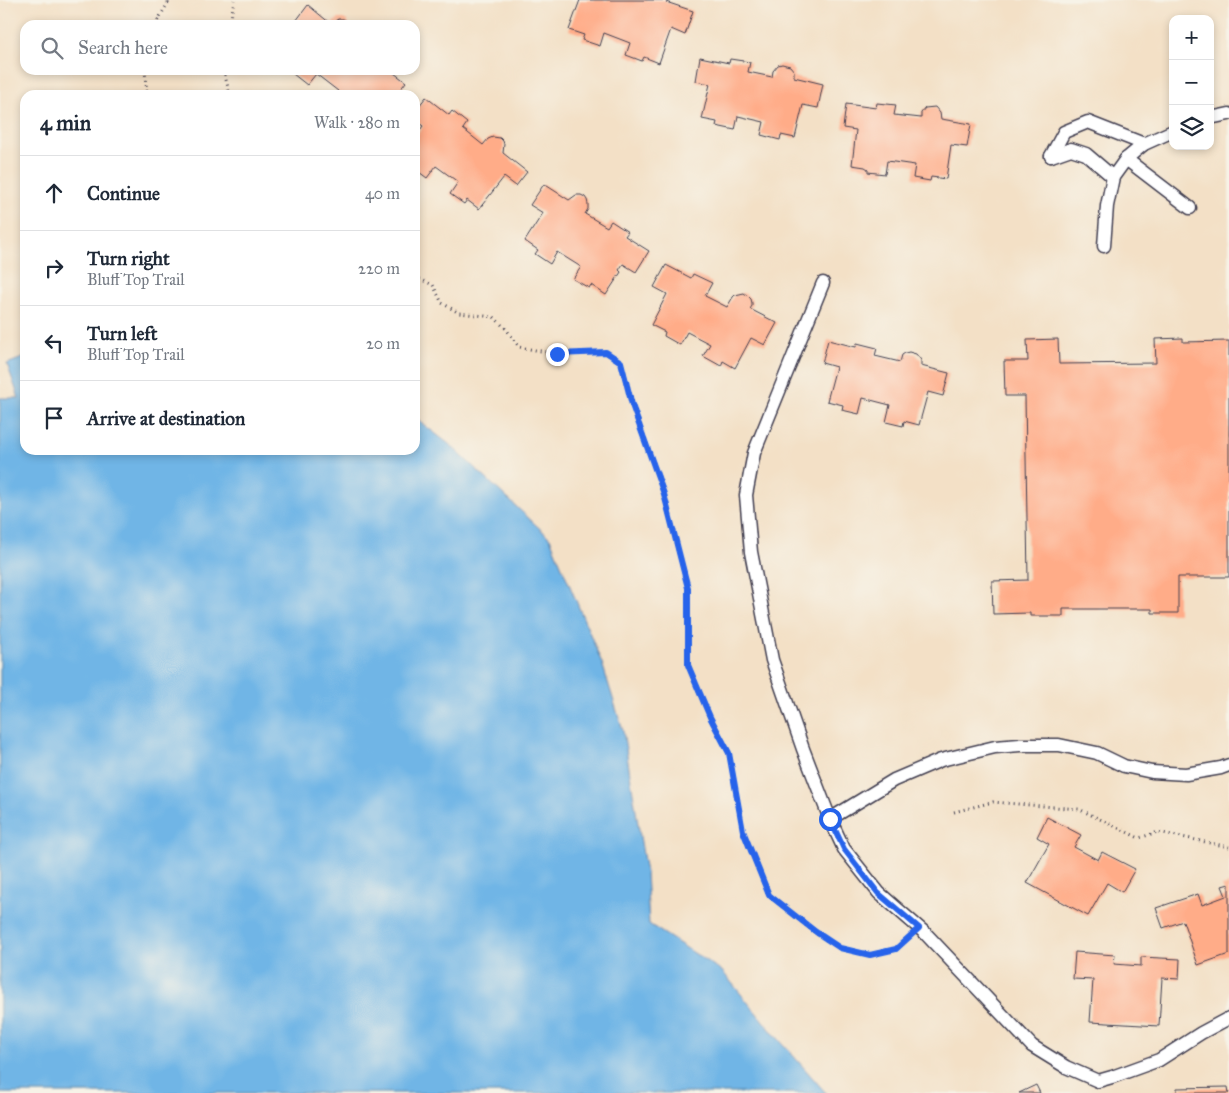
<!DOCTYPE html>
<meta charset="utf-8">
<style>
:root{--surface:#fff;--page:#f6f6f7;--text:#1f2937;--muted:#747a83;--line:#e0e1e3}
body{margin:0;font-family:"IM FELL Great Primer",serif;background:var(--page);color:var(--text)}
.controls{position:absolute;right:15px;top:15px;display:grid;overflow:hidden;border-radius:10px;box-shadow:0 2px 8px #0003}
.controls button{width:45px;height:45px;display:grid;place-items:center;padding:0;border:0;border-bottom:1px solid var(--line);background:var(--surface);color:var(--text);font:25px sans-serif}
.stop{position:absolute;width:15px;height:15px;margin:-11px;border:4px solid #2563eb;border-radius:50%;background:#fff}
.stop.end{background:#2563eb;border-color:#fff;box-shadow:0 1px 5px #0008}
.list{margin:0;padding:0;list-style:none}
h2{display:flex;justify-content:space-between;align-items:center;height:65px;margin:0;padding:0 20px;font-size:21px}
h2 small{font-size:16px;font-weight:400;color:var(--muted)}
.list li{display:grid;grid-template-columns:32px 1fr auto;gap:15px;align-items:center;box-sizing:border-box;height:75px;padding:0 20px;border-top:1px solid var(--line)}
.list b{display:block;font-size:19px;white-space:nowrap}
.list p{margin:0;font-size:16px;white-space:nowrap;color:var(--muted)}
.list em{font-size:16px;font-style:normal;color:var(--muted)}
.icon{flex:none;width:28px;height:28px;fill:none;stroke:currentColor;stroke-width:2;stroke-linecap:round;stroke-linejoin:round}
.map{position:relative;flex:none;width:1229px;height:1093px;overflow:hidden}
.search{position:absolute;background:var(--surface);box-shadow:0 2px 8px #0003;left:20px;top:20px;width:400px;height:55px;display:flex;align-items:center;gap:12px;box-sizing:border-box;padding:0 18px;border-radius:15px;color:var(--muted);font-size:19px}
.panel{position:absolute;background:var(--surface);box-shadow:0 2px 8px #0003;left:20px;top:90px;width:400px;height:365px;border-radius:15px}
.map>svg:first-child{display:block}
</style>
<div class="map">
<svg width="1229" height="1093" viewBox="0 0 1229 1093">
<rect width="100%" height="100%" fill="#f7f3e8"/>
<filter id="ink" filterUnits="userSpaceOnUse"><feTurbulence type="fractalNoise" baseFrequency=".02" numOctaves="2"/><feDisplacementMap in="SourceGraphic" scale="10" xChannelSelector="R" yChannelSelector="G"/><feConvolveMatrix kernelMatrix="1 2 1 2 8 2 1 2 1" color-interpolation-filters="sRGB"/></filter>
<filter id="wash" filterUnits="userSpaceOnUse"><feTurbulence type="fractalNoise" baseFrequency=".0096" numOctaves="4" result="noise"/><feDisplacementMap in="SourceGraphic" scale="20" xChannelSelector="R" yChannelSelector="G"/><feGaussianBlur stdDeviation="1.12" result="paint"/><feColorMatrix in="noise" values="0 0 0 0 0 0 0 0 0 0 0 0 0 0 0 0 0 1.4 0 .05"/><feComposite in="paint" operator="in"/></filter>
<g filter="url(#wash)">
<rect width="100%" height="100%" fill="#f3e0c6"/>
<polygon fill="#70b5e6" stroke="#496c90" points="25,357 25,450 415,450 415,418 449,444 550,538 602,663 623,731 646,873 649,924 722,971 768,1027 826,1093 0,1093 0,398 19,398 7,364"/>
<g id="blocks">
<g fill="#ffac88">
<polygon points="580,0 667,0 666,2 693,11 685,35 671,29 659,63 644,57 642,61 626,55 630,43 604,33 600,46 582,40 584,35 569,30"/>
<polygon points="308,5 331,24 338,19 343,19 347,21 349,25 293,25"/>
<polygon points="700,57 729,63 730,59 750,62 748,72 772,77 773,71 778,65 782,64 790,66 794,71 794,77 823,84 818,108 803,105 795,138 781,135 780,140 761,135 764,122 738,116 735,130 716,126 717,122 702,119 710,84 696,81"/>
<polygon points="296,70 390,70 406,82 396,95 384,95 380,92 378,95 335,95 338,91 316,74 307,85 293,74"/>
<polygon points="426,97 449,115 452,111 467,123 463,129 483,145 488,139 493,137 500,138 503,141 504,144 503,153 527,172 516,186 504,177 479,209 467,200 464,204 450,194 458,182 436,166 427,178 415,169 415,137 423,126 415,120 416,112 415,111"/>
<polygon points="877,103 896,105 894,115 921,118 921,113 925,108 935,107 940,113 941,119 971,124 967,147 951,145 946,179 931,177 930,181 913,178 915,165 887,161 885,174 868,172 868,169 865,167 852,165 856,130 843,128 846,104 876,108"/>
<polygon points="544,184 569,200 576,195 581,195 585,197 587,200 588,204 588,209 585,214 607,227 611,221 628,232 625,236 649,251 636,272 623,264 619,270 621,272 606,295 591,285 589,288 573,279 581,267 557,252 550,264 535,254 538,250 525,241 543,213 530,205"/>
<polygon points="666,265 691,278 693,274 712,283 705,296 727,307 733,297 735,295 744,293 748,296 751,299 752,303 752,306 750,309 777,323 765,345 751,338 735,368 723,361 721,366 703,356 710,344 687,332 680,345 664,336 665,332 651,325 667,294 654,287"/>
<polygon points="1183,338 1183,342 1229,341 1229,577 1178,577 1178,613 1152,613 1152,609 1063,609 1063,616 1030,616 1030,613 993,614 992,581 1028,580 1025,396 1005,396 1004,361 1028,361 1027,340 1058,339 1059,364 1156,363 1155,339"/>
<polygon points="828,340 856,347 857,343 877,348 875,356 900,362 902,355 905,353 909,352 916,354 921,360 921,366 949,373 943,396 928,392 919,425 904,421 903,426 886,422 890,405 863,398 859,414 842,410 843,405 827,401 836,367 822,363"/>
<polygon points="1047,817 1081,835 1074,847 1098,860 1102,852 1135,869 1122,892 1107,883 1088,916 1027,883 1049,844 1037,837"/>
<polygon points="1229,884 1229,954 1198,965 1183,921 1163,928 1156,908 1198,894 1202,905 1226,896 1222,886"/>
<polygon points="1075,952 1115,955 1114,964 1141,966 1141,957 1180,959 1179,979 1162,978 1159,1026 1090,1022 1093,980 1073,979"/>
<polygon points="1036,1085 1040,1093 1019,1093"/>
<polygon points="1228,1087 1229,1093 1177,1093 1177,1088"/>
</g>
</g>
</g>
<g filter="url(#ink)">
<use href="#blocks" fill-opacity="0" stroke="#413e50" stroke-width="1"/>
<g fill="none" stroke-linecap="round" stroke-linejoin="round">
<g stroke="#413e50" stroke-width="15">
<g id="lane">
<polyline points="1210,118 1229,114"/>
<polyline points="1051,156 1064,132 1088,122 1144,144"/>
<polyline points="1051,156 1071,149 1086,154 1113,177"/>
<polyline points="1126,159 1190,208"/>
<polyline points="1104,246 1107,206 1113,177 1126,159 1144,144 1173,131"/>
<polyline points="823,283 754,453 746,495 751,552 772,660 803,749 830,819 844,849 879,893 925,933 1032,1046 1066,1067 1098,1081 1112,1077 1159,1060 1201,1033 1229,1018"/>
<polyline points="830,819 894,780 941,760 995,747 1020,745 1059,745 1097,753 1124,766 1152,772 1186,774 1221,768 1229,765"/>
</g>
</g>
<g stroke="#413e50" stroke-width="3" stroke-dasharray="1 4" stroke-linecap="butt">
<polyline points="155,25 168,3 167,0"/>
<polyline points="230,25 234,0"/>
<polyline points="145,70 147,95"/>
<polyline points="225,70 225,76 230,95"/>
<polyline points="415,277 433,285 442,303 459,313 494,317 507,330 519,347 557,354 605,352 621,362 633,405 664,494 688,588 688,665 710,717 729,753 743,831 769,895 816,933 840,948 870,955 896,949 907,939"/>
<polyline points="954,812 993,802 1079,809 1139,838 1158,832 1229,847"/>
</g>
<use href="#lane" stroke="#fff" stroke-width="12"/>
</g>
</g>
<g fill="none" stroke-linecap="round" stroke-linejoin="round" filter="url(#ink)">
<polyline stroke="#2563eb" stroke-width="6" points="557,354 606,352 621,362 632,405 664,494 688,588 688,665 710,717 729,753 743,831 769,895 816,932 840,948 870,955 896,949 919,928 878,893 844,849 830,819"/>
</g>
</svg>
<div class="controls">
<button>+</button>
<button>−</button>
<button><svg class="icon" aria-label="layers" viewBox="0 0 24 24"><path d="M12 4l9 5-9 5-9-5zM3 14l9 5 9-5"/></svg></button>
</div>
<div class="stop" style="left:830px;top:819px"></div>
<div class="stop end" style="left:557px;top:354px"></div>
<div class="search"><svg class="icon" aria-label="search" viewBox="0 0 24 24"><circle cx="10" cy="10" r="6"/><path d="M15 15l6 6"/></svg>Search here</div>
<section class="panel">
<h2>4 min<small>Walk · 280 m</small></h2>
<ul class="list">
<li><svg class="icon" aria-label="ahead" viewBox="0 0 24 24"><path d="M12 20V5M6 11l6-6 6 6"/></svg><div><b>Continue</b></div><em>40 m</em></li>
<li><svg class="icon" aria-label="right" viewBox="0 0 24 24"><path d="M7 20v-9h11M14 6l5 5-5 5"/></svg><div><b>Turn right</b><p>Bluff Top Trail</p></div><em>220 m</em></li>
<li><svg class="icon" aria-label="left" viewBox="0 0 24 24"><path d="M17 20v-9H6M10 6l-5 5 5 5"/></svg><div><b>Turn left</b><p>Bluff Top Trail</p></div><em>20 m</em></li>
<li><svg class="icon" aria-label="arrive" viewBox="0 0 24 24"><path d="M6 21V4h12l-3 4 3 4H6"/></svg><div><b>Arrive at destination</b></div></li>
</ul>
</section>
</div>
